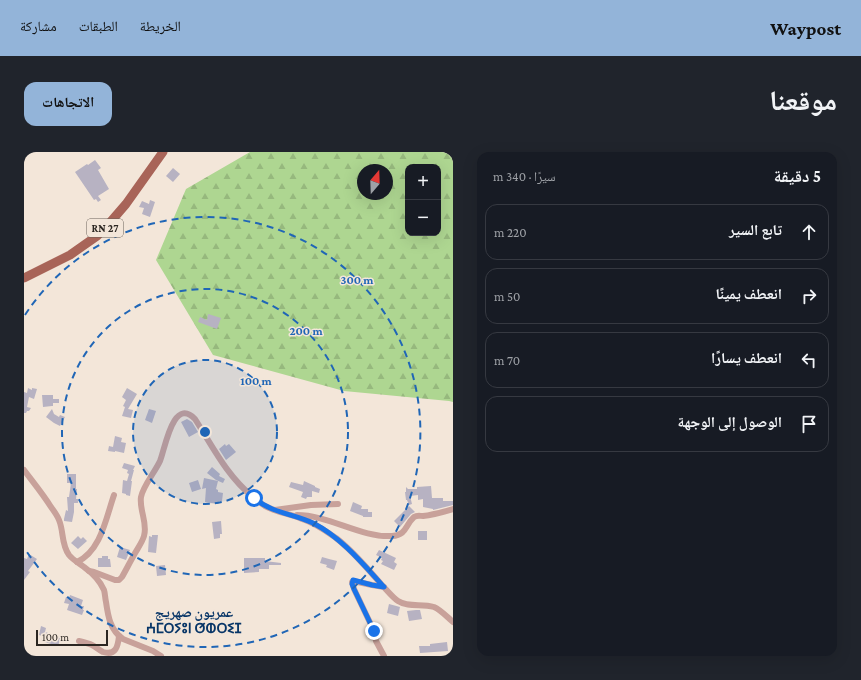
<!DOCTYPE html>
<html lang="ar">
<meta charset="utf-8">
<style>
:root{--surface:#171b24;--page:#20242c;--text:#f1f3f6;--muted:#9ea1a6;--line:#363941;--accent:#93b4d9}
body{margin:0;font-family:"Crimson Pro","Noto Naskh Arabic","Noto Sans Tifinagh",serif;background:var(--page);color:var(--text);direction:rtl}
.controls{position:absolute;right:12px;top:12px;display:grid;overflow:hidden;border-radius:8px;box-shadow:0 4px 16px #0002}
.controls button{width:36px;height:36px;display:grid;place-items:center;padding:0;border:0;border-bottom:1px solid var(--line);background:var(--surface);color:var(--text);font:20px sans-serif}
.compass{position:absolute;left:333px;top:12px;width:36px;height:36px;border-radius:50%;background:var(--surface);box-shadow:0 4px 16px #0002;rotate:19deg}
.scale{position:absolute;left:12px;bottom:10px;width:72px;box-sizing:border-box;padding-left:4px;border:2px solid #2c2722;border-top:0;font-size:11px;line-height:14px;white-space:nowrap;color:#2c2722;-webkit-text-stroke:3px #f3e6d9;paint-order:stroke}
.stop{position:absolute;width:12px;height:12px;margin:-9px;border:3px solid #1a73e8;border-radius:50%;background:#fff}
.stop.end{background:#1a73e8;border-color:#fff;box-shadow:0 1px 4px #0008}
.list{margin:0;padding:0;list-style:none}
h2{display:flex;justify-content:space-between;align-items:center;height:52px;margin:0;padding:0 16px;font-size:17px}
h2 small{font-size:13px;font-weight:400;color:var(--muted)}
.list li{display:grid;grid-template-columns:26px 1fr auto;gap:12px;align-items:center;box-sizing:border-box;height:56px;margin:0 8px 8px;padding:0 8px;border:1px solid var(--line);border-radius:12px}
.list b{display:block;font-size:15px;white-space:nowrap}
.list em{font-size:13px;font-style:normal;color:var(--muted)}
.icon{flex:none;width:22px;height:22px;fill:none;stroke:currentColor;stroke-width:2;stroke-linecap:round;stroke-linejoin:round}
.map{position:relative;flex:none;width:429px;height:504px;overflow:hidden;direction:ltr;border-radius:12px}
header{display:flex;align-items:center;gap:24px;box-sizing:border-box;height:56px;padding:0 20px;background:var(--accent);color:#111}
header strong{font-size:19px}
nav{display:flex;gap:22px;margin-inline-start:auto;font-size:14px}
.intro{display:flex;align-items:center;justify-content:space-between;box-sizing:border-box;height:96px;padding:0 24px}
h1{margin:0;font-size:28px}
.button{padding:10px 18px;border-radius:12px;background:var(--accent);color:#111;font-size:14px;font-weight:700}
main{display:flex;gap:24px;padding:0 24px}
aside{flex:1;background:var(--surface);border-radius:12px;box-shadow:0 4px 16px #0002}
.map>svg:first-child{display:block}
</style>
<header>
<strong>Waypost</strong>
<nav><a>الخريطة</a><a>الطبقات</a><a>مشاركة</a></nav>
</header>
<div class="intro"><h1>موقعنا</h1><a class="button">الاتجاهات</a></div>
<main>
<aside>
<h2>5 دقيقة<small>سيرًا · 340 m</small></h2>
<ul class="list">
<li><svg class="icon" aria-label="ahead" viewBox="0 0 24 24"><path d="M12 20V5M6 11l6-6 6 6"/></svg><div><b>تابع السير</b></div><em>220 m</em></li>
<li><svg class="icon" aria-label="right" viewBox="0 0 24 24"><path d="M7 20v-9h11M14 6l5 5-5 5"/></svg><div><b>انعطف يمينًا</b></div><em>50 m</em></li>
<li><svg class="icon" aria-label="left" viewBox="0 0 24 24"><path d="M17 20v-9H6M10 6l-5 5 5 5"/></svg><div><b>انعطف يسارًا</b></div><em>70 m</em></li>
<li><svg class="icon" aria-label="arrive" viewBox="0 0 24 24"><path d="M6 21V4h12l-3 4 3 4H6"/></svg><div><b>الوصول إلى الوجهة</b></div></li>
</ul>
</aside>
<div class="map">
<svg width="429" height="504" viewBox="0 0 429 504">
<defs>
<pattern id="forest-firs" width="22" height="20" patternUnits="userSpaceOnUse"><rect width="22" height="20" fill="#aed691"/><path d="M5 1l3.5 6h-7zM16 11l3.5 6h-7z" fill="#96b87d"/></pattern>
</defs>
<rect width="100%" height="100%" fill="#f3e6d9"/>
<path fill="url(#forest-firs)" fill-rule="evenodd" d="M 226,0 L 429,0 L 429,250 L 425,249 L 320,239 L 189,203 L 132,108 L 162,37 ZM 384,15 L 414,15 L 414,81 L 384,81 ZM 339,18 L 363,18 L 363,42 L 339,42 Z"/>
<g fill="#b7b2c2">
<polygon points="71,8 77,16 74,18 85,37 74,44 77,48 74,50 72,47 70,48 51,20 63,12 64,13"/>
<polygon points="149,16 156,22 149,30 142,24"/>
<polygon points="126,48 131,50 126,65 118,62 120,56 115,55 118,49 125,52"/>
<polygon points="184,162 197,166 193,177 174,170 176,165 183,168"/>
<polygon points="4,236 8,238 8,236 13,237 10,247 5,245 3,255 7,256 5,259 3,259 2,261 0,261 0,240 3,241"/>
<polygon points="103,236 113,242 104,257 109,258 107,266 98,264 101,255 99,254 102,248 98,245"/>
<polygon points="18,243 29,243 29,247 35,247 35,251 29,251 29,254 28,254 19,255"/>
<polygon points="28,257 30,262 35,265 36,263 41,265 36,274 30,271 22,265"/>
<polygon points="125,257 132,259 128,271 121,268"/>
<polygon points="163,267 168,270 174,280 165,285 157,270"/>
<polygon points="91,284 98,286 97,290 102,291 100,301 91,299 91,300 84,299 85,294 89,295"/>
<polygon points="201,292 202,294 205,292 212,300 202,308 195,297"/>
<polygon points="100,311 111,314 109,318 110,318 107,329 108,329 106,344 102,343 102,342 98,341 99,328 103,329 105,322 103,321 104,318 98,316"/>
<polygon points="188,315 196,322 195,324 201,327 199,331 192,328 183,321"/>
<polygon points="43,322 52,322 52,337 53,337 52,347 54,347 54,351 50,351 50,360 48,370 40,369 40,367 42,358 44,359 43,345 45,345 47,331 43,331"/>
<polygon points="180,326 194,329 192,337 194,338 194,340 199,341 198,349 195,349 194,352 181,350 182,336 178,337"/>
<polygon points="174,328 177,337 168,340 165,331"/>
<polygon points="280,329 291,334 291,335 296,337 295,341 288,339 288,345 283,345 282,347 277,345 279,340 265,335 267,330 279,333"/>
<polygon points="407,334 408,346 419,346 419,349 429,349 429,353 409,358 409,357 399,355 399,347 394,348 394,343 386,344 388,352 385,353 383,348 382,348 381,340 382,340 382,335 384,337 393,337 393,335"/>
<polygon points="329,350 338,354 337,357 344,357 344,360 348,360 348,365 339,365 339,364 326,359"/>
<polygon points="385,354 391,360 387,362 376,375 370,369"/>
<polygon points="197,369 198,382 196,382 196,386 190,387 188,370"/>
<rect x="394" y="379" width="9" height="9"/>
<polygon points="128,383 134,383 132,401 124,400 125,384 128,385"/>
<polygon points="54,384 57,387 59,385 63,389 54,397 47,391"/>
<polygon points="96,395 106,398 102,408 93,405"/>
<polygon points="355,398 372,406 370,410 373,412 370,418 357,412 359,409 357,408 358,406 352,403"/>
<polygon points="5,402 13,407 4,419 6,420 0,428 0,406 3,407"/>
<polygon points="78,404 84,404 84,407 86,407 87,415 74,415 74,406 78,406"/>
<polygon points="298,405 305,407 313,409 310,418 302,415 303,413 296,411"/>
<polygon points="220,406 241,406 241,409 257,411 257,413 245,413 245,417 235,417 235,420 220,421"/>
<polygon points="141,413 142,423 133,424 132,414"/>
<polygon points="46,443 59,448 57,454 60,454 59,458 60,458 58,463 43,458 45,452 40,451 42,445 45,446"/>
<polygon points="365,452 376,455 374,464 363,461"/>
<polygon points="392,458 396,458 398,467 385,469 383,459"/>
<polygon points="17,474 22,476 21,480 37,485 34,494 17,489 19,484 15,483"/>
<polygon points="423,490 424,499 396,501 395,494 406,494 406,492"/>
</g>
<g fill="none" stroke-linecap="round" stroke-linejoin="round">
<g stroke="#c8a19a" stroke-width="6">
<path d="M 0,318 C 9,330 19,342 27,355 C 30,359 33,363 35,368 C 40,380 37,392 45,403 C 49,408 55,411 60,415 C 67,420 76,429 80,438 C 81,441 81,446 82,450 C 84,464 86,478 99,487 L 129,499 L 137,504"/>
<polyline points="251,358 287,353 314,352"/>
<path d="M 273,363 C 305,363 337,386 368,384 C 383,383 381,373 390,365 C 393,363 396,364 399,364 C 409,363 419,360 429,357"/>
<path d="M 53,410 C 77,399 82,366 90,343"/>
<path d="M 65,419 L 70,420 L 91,428 L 95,428 L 98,425 C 102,418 106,410 110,403 C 113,397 118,391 120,384 C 124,371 115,358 117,345 C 119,334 131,320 136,309 C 141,297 149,244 171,267 C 189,295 203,324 229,345 C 233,348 236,351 241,354 C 252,360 266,362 278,367 C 291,371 302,379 312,386 C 329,399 343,416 357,432 C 362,437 368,445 374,449 C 385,456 398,451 410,455 C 417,458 423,465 429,470"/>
<path d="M 55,489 C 59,490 64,491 68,493 C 72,495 75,498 79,500 C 92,504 94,494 95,484"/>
<polyline points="360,504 352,489 350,479 330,437 328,430 329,429 348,433 360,435"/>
</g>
<polyline stroke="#a86458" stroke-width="9" points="0,126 46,103 73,84 83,74 102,52 139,0"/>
</g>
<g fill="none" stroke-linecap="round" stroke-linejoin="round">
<path stroke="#1a73e8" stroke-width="5" d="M 230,346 C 249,362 268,361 289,371 C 318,386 339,412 360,435 L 348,433 L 329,428 L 328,432 L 330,437 L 350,479"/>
</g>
<circle cx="181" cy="280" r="72" fill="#2066b6" fill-opacity=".12"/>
<g fill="none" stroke="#2066b6" stroke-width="2" stroke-dasharray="7 5">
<circle cx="181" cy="280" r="72"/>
<circle cx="181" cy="280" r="143"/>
<path d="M1 163A215 215 0 1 1 1 397"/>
</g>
<g text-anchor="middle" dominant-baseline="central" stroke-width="3" stroke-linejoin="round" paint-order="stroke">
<rect fill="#f3e6d9" stroke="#686059" stroke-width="1" x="63" y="67" width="36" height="18" rx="3"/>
<g font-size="11" font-weight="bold" fill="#2c2722">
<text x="81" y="76">RN 27</text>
</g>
<g font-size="14" font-weight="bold" fill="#073567" stroke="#f3e6d9">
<text x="170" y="460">عمريون صهريج<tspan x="170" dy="16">ⵄⵎⵔⵢⵓⵏ ⵚⵀⵔⵉⵊ</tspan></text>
</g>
</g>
<circle cx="181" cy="280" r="6" fill="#2066b6" stroke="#f3e6d9" stroke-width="2"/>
<g font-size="12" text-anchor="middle" font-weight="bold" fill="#2066b6" stroke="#f3e6d9" stroke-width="3" stroke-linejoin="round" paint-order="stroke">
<text x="333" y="132">300 m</text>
<text x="282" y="183">200 m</text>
<text x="232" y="233">100 m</text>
</g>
</svg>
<div class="controls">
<button>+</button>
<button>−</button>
</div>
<svg class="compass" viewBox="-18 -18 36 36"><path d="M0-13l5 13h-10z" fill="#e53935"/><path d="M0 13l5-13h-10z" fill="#9ea1a6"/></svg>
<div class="scale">100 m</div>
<div class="stop" style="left:230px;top:346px"></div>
<div class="stop end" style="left:350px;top:479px"></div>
</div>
</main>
